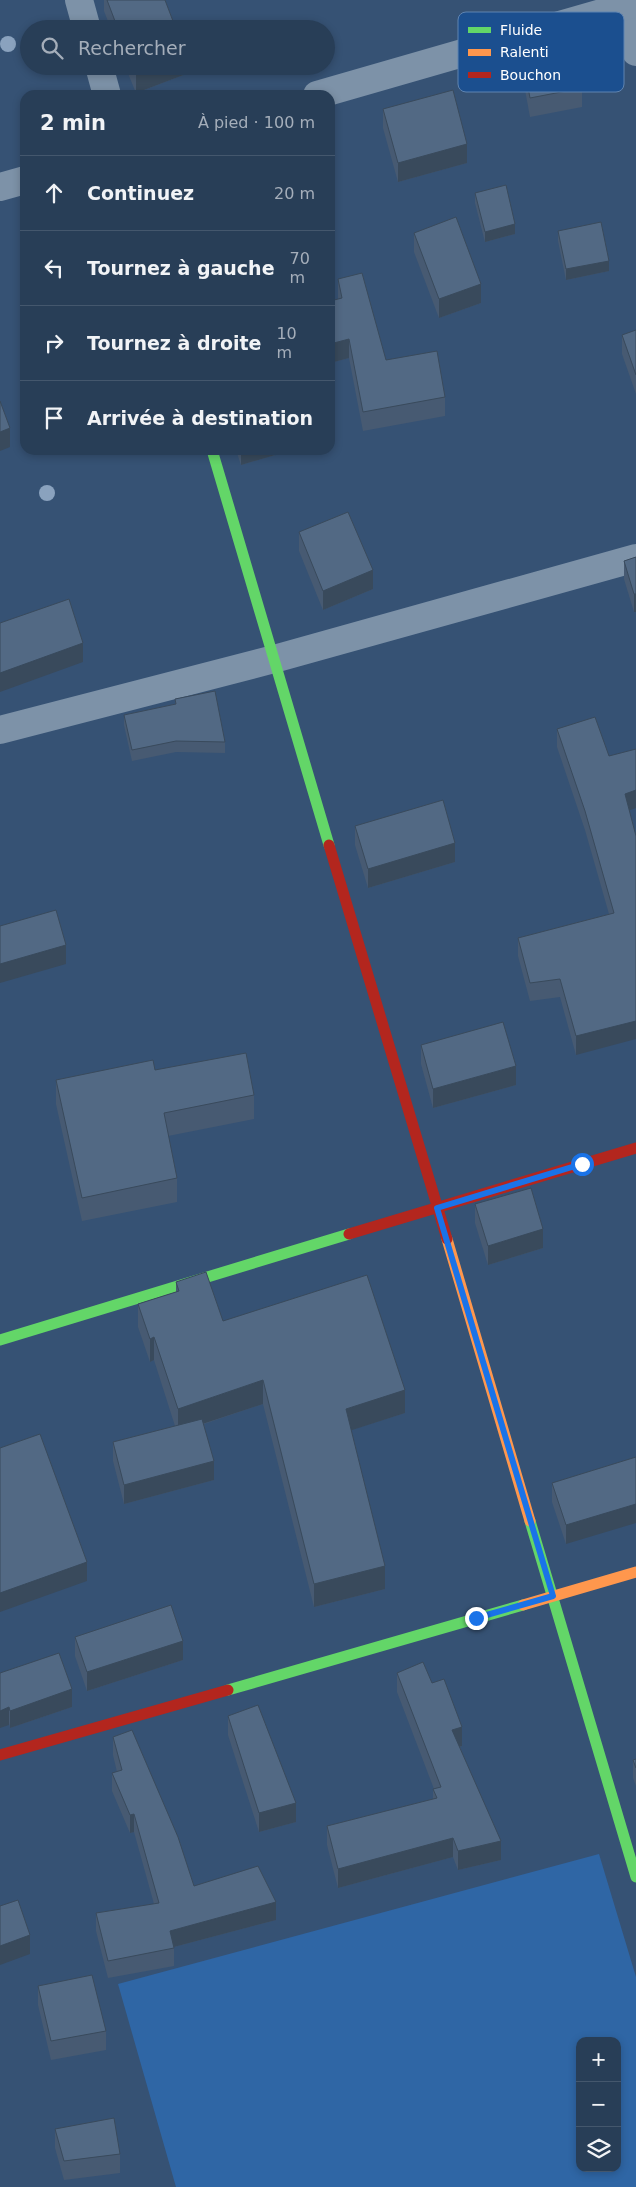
<!DOCTYPE html>
<html lang="fr">
<meta charset="utf-8">
<style>
:root{--surface:#283e57;--page:#30455d;--text:#f1f3f6;--muted:#a5aeba;--line:#44576d}
body{margin:0;font-family:"DejaVu Sans",sans-serif;background:var(--page);color:var(--text)}
.controls{position:absolute;right:15px;bottom:15px;display:grid;overflow:hidden;border-radius:10px;box-shadow:0 2px 8px #0003}
.controls button{width:45px;height:45px;display:grid;place-items:center;padding:0;border:0;border-bottom:1px solid var(--line);background:var(--surface);color:var(--text);font:25px sans-serif}
.stop{position:absolute;width:15px;height:15px;margin:-11px;border:4px solid #1a73e8;border-radius:50%;background:#fff}
.stop.end{background:#1a73e8;border-color:#fff;box-shadow:0 1px 5px #0008}
.list{margin:0;padding:0;list-style:none}
h2{display:flex;justify-content:space-between;align-items:center;height:65px;margin:0;padding:0 20px;font-size:21px}
h2 small{font-size:16px;font-weight:400;color:var(--muted)}
.list li{display:grid;grid-template-columns:32px 1fr auto;gap:15px;align-items:center;box-sizing:border-box;height:75px;padding:0 20px;border-top:1px solid var(--line)}
.list b{display:block;font-size:19px;white-space:nowrap}
.list em{font-size:16px;font-style:normal;color:var(--muted)}
.icon{flex:none;width:28px;height:28px;fill:none;stroke:currentColor;stroke-width:2;stroke-linecap:round;stroke-linejoin:round}
.map{position:relative;flex:none;width:636px;height:2187px;overflow:hidden}
.search{position:absolute;background:var(--surface);box-shadow:0 2px 8px #0003;left:20px;top:20px;width:315px;height:55px;display:flex;align-items:center;gap:12px;box-sizing:border-box;padding:0 18px;border-radius:28px;color:var(--muted);font-size:19px}
.panel{position:absolute;background:var(--surface);box-shadow:0 2px 8px #0003;left:20px;top:90px;width:315px;height:365px;border-radius:15px}
.map>svg:first-child{display:block}
</style>
<div class="map">
<svg width="636" height="2187" viewBox="0 0 636 2187">
<rect width="100%" height="100%" fill="#365274"/>
<path fill="#2f66a5" fill-rule="evenodd" d="M 599,1854 L 636,1977 L 636,2187 L 176,2187 L 118,1984 ZM 580,2041 L 617,2041 L 617,2168 L 580,2168 Z"/>
<g fill="none" stroke-linecap="round" stroke-linejoin="round">
<g stroke="#7d92a8" stroke-width="28">
<polyline points="79,0 87,29"/>
<polyline points="621,0 636,52"/>
<polyline points="99,66 107,95"/>
<polyline points="317,95 636,3"/>
<polyline points="0,187 25,180"/>
<polyline points="0,730 274,659 636,558"/>
</g>
<g stroke="#63d668" stroke-width="11">
<polyline points="212,450 329,845"/>
<polyline points="0,1340 349,1234"/>
<polyline points="530,1521 636,1877"/>
<polyline points="228,1690 523,1605"/>
</g>
<g stroke="#ff974d" stroke-width="11">
<polyline points="447,1239 530,1521"/>
<polyline points="523,1605 636,1572"/>
</g>
<g stroke="#b3261e" stroke-width="11">
<polyline points="329,845 447,1239"/>
<polyline points="349,1234 636,1148"/>
<polyline points="0,1755 228,1690"/>
</g>
</g>
<g fill="#8aa2be">
<circle cx="8" cy="44" r="8"/>
<circle cx="47" cy="493" r="8"/>
</g>
<g fill="#475a72">
<polygon points="104,0 165,0 176,29 111,29 104,11"/>
<polygon points="523,60 582,88 582,107 530,117 523,79"/>
<polygon points="125,66 186,66 186,74 136,93"/>
<polygon points="383,109 467,163 398,182 383,128"/>
<polygon points="475,193 515,234 485,242 475,203"/>
<polygon points="558,231 609,271 566,280 558,241"/>
<polygon points="414,233 481,303 439,318 414,252"/>
<polygon points="338,279 386,360 445,397 445,416 363,431 349,358 330,363 330,301 338,299"/>
<polygon points="636,330 636,394 622,354 622,335"/>
<polygon points="236,450 282,450 282,453 241,465"/>
<polygon points="299,532 373,589 323,610 299,551"/>
<polygon points="636,557 636,612 634,612 624,579 624,561"/>
<polygon points="175,699 225,742 225,753 176,752 132,761 124,725 124,715 175,704"/>
<polygon points="557,729 609,756 629,810 636,836 576,1055 560,997 530,1001 518,956 518,938 609,914 585,830 557,747"/>
<polygon points="355,826 455,862 368,888 355,845"/>
<polygon points="421,1045 516,1085 433,1108 421,1064"/>
<polygon points="155,1070 254,1095 254,1119 168,1136 177,1178 177,1202 82,1221 56,1104 56,1080"/>
<polygon points="475,1204 543,1248 488,1265 475,1223"/>
<polygon points="176,1282 223,1321 405,1413 351,1430 385,1589 314,1607 263,1404 204,1424 214,1480 124,1504 113,1461 113,1442 175,1426 154,1360 150,1362 138,1327 138,1304 176,1292"/>
<polygon points="636,1457 566,1544 552,1502 552,1483"/>
<polygon points="75,1637 183,1660 87,1691 75,1656"/>
<polygon points="0,1673 72,1707 10,1728"/>
<polygon points="397,1673 432,1683 462,1746 460,1747 501,1860 458,1870 453,1857 338,1888 327,1845 327,1826 433,1799 433,1789 434,1789 397,1692"/>
<polygon points="228,1716 296,1822 259,1832 228,1735"/>
<polygon points="113,1737 194,1886 276,1920 174,1947 174,1966 108,1978 96,1931 96,1913 154,1904 134,1832 130,1833 112,1791 112,1773 117,1772 113,1755"/>
<polygon points="636,1759 636,1786 633,1778 633,1760"/>
<polygon points="38,1986 106,2031 106,2050 51,2060 38,2005"/>
<polygon points="55,2129 120,2154 120,2173 64,2180 55,2148"/>
</g>
<g fill="#394a5c">
<polygon points="156,66 186,66 186,74 136,93 136,74"/>
<polygon points="467,144 467,163 398,182 398,163"/>
<polygon points="515,224 515,234 485,242 485,232"/>
<polygon points="609,261 609,271 566,280 566,269"/>
<polygon points="481,284 481,303 439,318 439,299"/>
<polygon points="349,339 349,358 330,363 330,344"/>
<polygon points="10,428 10,447 0,451 0,432"/>
<polygon points="241,450 282,450 282,453 241,465"/>
<polygon points="373,570 373,589 323,610 323,591"/>
<rect x="634" y="594" width="2" height="18"/>
<polygon points="83,643 83,662 0,692 0,673"/>
<polygon points="636,790 636,808 625,812 625,794"/>
<polygon points="455,843 455,862 368,888 368,869"/>
<polygon points="66,945 66,964 0,983 0,964"/>
<polygon points="636,1021 636,1039 576,1055 576,1036"/>
<polygon points="516,1066 516,1085 433,1108 433,1089"/>
<polygon points="543,1229 543,1248 488,1265 488,1246"/>
<polygon points="154,1337 154,1360 150,1362 150,1339"/>
<polygon points="263,1380 263,1404 178,1432 178,1409"/>
<polygon points="405,1390 405,1413 346,1432 346,1409"/>
<polygon points="214,1461 214,1480 124,1504 124,1485"/>
<polygon points="636,1504 636,1523 566,1544 566,1525"/>
<polygon points="87,1562 87,1581 0,1612 0,1593"/>
<polygon points="385,1566 385,1589 314,1607 314,1584"/>
<polygon points="183,1641 183,1660 87,1691 87,1672"/>
<polygon points="72,1689 72,1707 10,1728 10,1711"/>
<polygon points="9,1707 9,1725 0,1728 0,1711"/>
<polygon points="462,1727 462,1746 452,1749 452,1730"/>
<polygon points="296,1803 296,1822 259,1832 259,1813"/>
<polygon points="134,1814 134,1832 130,1833 130,1815"/>
<polygon points="453,1838 453,1857 338,1888 338,1869"/>
<polygon points="501,1841 501,1860 458,1870 458,1851"/>
<polygon points="276,1902 276,1920 170,1948 170,1931"/>
<polygon points="30,1935 30,1954 0,1965 0,1946"/>
</g>
<g fill="#526984" stroke="#394a5c">
<polygon points="107,0 165,0 176,29 118,29"/>
<polygon points="575,51 582,88 530,98 523,60"/>
<polygon points="133,66 156,66 136,74"/>
<polygon points="453,90 467,144 398,163 383,109"/>
<polygon points="506,185 515,224 485,232 475,193"/>
<polygon points="456,217 481,284 439,299 414,233"/>
<polygon points="601,222 609,261 566,269 558,231"/>
<polygon points="362,273 386,360 437,351 445,397 363,412 349,339 330,344 330,301 342,298 338,279"/>
<polygon points="636,330 636,375 622,335"/>
<polygon points="0,401 10,428 0,432"/>
<polygon points="348,512 373,570 323,591 299,532"/>
<polygon points="636,557 636,594 634,594 624,561"/>
<polygon points="69,599 83,643 0,673 0,623"/>
<polygon points="215,691 225,742 176,741 132,750 124,715 176,704 175,699"/>
<polygon points="595,717 609,756 636,749 636,790 625,794 636,836 636,1021 576,1036 560,979 530,983 518,938 614,913 585,811 557,729"/>
<polygon points="443,800 455,843 368,869 355,826"/>
<polygon points="56,910 66,945 0,964 0,926"/>
<polygon points="503,1022 516,1066 433,1089 421,1045"/>
<polygon points="246,1053 254,1095 164,1113 177,1178 82,1198 56,1080 153,1060 155,1070"/>
<polygon points="531,1188 543,1229 488,1246 475,1204"/>
<polygon points="206,1272 223,1321 367,1275 405,1390 346,1409 385,1566 314,1584 263,1380 178,1409 154,1337 150,1339 138,1304 179,1291 176,1282"/>
<polygon points="202,1419 214,1461 124,1485 113,1442"/>
<polygon points="40,1434 87,1562 0,1593 0,1448"/>
<polygon points="636,1457 636,1504 566,1525 552,1483"/>
<polygon points="171,1605 183,1641 87,1672 75,1637"/>
<polygon points="59,1653 72,1689 10,1711 9,1707 0,1711 0,1673"/>
<polygon points="423,1662 432,1683 444,1679 462,1727 452,1730 501,1841 458,1851 453,1838 338,1869 327,1826 437,1798 433,1789 441,1787 397,1673"/>
<polygon points="258,1705 296,1803 259,1813 228,1716"/>
<polygon points="132,1730 178,1837 194,1886 258,1866 276,1902 170,1931 174,1948 108,1961 96,1913 159,1903 134,1814 130,1815 112,1773 122,1770 113,1737"/>
<polygon points="636,1759 636,1768 633,1760"/>
<polygon points="18,1900 30,1935 0,1946 0,1906"/>
<polygon points="92,1975 106,2031 51,2041 38,1986"/>
<polygon points="114,2118 120,2154 64,2161 55,2129"/>
</g>
<g fill="none" stroke-linecap="round" stroke-linejoin="round">
<polyline stroke="#1a73e8" stroke-width="6" points="476,1618 553,1596 437,1208 582,1164"/>
</g>
<rect x="458" y="12" width="166" height="80" rx="8" fill="#1b4f8f" stroke="#5f84b1" stroke-width="1"/>
<rect x="468" y="27" width="23" height="6" fill="#63d668"/>
<rect x="468" y="49" width="23" height="7" fill="#ff974d"/>
<rect x="468" y="72" width="23" height="6" fill="#b3261e"/>
<g font-size="14" fill="#fff">
<text x="500" y="35">Fluide</text>
<text x="500" y="57">Ralenti</text>
<text x="500" y="80">Bouchon</text>
</g>
</svg>
<div class="controls">
<button>+</button>
<button>−</button>
<button><svg class="icon" aria-label="layers" viewBox="0 0 24 24"><path d="M12 4l9 5-9 5-9-5zM3 14l9 5 9-5"/></svg></button>
</div>
<div class="stop" style="left:582px;top:1164px"></div>
<div class="stop end" style="left:476px;top:1618px"></div>
<div class="search"><svg class="icon" aria-label="search" viewBox="0 0 24 24"><circle cx="10" cy="10" r="6"/><path d="M15 15l6 6"/></svg>Rechercher</div>
<section class="panel">
<h2>2 min<small>À pied · 100 m</small></h2>
<ul class="list">
<li><svg class="icon" aria-label="ahead" viewBox="0 0 24 24"><path d="M12 20V5M6 11l6-6 6 6"/></svg><div><b>Continuez</b></div><em>20 m</em></li>
<li><svg class="icon" aria-label="left" viewBox="0 0 24 24"><path d="M17 20v-9H6M10 6l-5 5 5 5"/></svg><div><b>Tournez à gauche</b></div><em>70 m</em></li>
<li><svg class="icon" aria-label="right" viewBox="0 0 24 24"><path d="M7 20v-9h11M14 6l5 5-5 5"/></svg><div><b>Tournez à droite</b></div><em>10 m</em></li>
<li><svg class="icon" aria-label="arrive" viewBox="0 0 24 24"><path d="M6 21V4h12l-3 4 3 4H6"/></svg><div><b>Arrivée à destination</b></div></li>
</ul>
</section>
</div>
